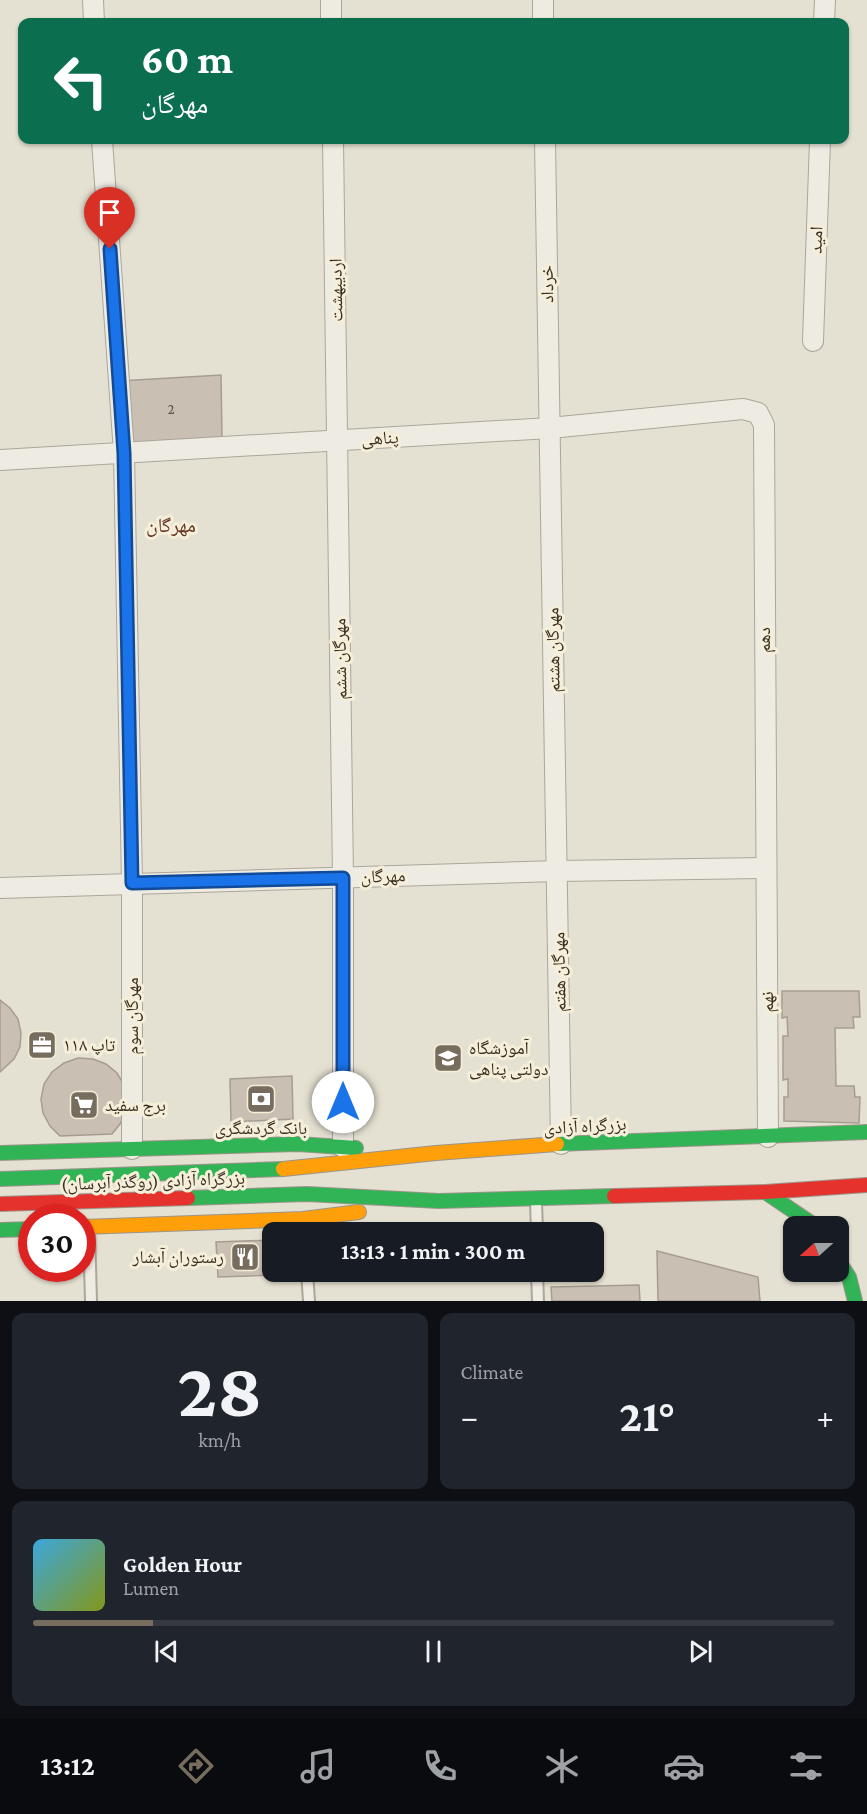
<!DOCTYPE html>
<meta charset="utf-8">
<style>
body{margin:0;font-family:"Crimson Pro","Noto Naskh Arabic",serif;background:#20242c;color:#f1f3f6;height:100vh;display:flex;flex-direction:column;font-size:22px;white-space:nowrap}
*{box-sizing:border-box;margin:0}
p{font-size:20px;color:#9ea1a6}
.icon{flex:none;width:33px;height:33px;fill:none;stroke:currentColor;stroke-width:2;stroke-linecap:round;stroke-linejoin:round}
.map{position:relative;height:1301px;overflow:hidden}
.details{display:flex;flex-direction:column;gap:12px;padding:12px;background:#0d0f14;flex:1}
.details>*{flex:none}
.top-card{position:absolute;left:18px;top:18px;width:831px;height:126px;border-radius:12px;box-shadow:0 2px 4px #0004;background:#0b6e4f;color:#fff;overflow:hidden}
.needle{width:39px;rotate:249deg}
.buttons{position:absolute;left:783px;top:1216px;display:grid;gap:12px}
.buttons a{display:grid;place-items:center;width:66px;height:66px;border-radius:12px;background:#171b24;box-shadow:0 2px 4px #0004;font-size:30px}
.speed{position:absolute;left:18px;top:1204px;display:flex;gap:12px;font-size:30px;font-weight:700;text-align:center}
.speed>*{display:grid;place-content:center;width:78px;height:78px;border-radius:50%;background:#171b24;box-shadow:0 2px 4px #0004;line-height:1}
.speed .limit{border:9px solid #d22;background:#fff;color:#111}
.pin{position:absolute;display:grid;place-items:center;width:51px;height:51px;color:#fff;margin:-62px -26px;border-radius:50% 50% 50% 0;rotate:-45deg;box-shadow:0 0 6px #0007}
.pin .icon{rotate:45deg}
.me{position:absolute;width:66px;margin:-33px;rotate:0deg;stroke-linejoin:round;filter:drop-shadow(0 0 4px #0008)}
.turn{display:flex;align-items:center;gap:21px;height:126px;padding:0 24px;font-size:27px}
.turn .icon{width:78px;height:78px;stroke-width:2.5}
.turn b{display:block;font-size:42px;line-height:51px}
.big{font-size:45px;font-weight:700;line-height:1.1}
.details .tile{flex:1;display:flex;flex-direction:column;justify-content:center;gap:9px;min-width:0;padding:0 21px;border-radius:12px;background:#20242c}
.details .dial{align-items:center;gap:0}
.dial b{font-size:78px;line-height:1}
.song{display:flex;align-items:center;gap:18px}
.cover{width:72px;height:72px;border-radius:9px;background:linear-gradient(135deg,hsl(200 70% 55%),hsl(70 70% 35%))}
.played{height:6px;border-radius:3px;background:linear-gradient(90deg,#766d5f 15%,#363941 15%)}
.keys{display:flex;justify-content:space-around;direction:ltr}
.heat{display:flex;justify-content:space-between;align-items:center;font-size:33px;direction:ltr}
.details .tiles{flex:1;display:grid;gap:12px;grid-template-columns:1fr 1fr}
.tile:last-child{grid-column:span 2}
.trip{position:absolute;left:262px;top:1222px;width:342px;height:60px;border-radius:12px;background:#171b24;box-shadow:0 2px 4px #0004;font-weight:700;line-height:60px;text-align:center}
.tab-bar{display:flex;height:96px;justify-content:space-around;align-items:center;background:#090b0e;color:#9ea1a6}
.tab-bar .icon{width:42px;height:42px}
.tab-bar .selected{color:#766d5f}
.tab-bar b{font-size:27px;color:#f1f3f6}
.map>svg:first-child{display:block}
.building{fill:#c9c0b3;stroke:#a69d91;stroke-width:1.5}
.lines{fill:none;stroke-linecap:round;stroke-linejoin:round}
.lane-casing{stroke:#aba69a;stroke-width:14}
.street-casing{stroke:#aba69a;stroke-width:22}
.fast-casing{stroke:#9b958a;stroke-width:16}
.slow-casing{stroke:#9b958a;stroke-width:16}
.jam-casing{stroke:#9b958a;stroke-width:16}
.lane{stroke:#eeebe3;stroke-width:10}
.street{stroke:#eeebe3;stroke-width:20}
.fast{stroke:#30b455;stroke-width:14}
.slow{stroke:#ff9f0a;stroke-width:14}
.jam{stroke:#e5322d;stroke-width:14}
.route-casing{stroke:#114b97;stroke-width:15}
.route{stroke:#1a73e8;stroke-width:10}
.labels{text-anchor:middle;stroke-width:6;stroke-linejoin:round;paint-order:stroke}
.number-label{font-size:15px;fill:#5e5346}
.street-label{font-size:18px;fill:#3b2f21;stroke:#f5efd9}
.poi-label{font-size:18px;fill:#3b2f21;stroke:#f5efd9;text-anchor:start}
.neighbourhood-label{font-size:20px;fill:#663523;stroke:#f5efd9}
</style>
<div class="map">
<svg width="867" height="1301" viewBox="0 0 867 1301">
<rect width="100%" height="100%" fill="#e5e1d2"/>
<g class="building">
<path d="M221 375 222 437 123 443 119 381Z"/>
<path d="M782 991H859L860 1017H853L854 1028H835L836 1086H854L855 1097H860L859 1123 784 1121V1097H788V1079L783 1080V1036H788L787 1017 782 1018Z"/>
<path d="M0 1000 10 1008 18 1019 21 1033 20 1047 14 1059 0 1072Z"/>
<path d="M78 1058 93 1059 106 1064 117 1073 124 1085 126 1111 120 1124 112 1134 60 1136 50 1126 43 1113 41 1099 44 1084 52 1072 64 1063Z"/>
<path d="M292 1076 293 1119 231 1122 230 1079Z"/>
<path d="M273 1240V1272H279V1275L218 1277 216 1242Z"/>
<path d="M657 1251 758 1277 760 1301H658Z"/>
<path d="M639 1285 640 1301H552L551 1287Z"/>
</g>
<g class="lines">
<g class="lane-casing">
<g id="lane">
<path d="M536 1201 537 1233"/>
<path d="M89 1230 91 1301"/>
<path d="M307 1272 309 1301"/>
<path d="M537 1272 538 1301"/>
</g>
</g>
<g class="street-casing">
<g id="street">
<path d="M93 0 94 22"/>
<path d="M331 0V22"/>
<path d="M543 0V22"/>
<path d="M824 22 825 0"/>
<path d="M102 140 124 453 132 883V1149"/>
<path d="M333 140 343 878V1147"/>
<path d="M545 140 561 1144"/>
<path d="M813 341 820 140"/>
<path d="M0 460 550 428 743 409 758 413 764 425 768 1137"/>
<path d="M0 888 557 871 765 868"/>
</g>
</g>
<g class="fast-casing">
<g id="fast">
<path d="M557 1144 867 1132"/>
<path d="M0 1153 298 1144 356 1148"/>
<path d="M0 1179 283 1169"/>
<path d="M765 1192 817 1227"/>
<path d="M188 1198 307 1194 439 1201 614 1196"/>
<path d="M0 1230 32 1229"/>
<path d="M838 1260 849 1277 855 1301"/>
</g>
</g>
<g class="slow-casing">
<g id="slow">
<path d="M283 1169 436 1153 557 1144"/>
<path d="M82 1227 303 1219 359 1212"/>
</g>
</g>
<g class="jam-casing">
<g id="jam">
<path d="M614 1196 765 1192 867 1185"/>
<path d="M0 1204 188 1198"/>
</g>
</g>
<use href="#lane" class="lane"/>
<use href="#street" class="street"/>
<use href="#fast" class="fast"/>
<use href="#slow" class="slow"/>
<use href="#jam" class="jam"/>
</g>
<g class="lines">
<g class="route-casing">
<path id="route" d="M110 249 124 453 132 883 343 878V1102"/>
</g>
<use href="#route" class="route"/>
</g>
<defs>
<g id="office-square" transform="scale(1.5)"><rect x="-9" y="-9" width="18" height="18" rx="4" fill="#766d5f" stroke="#f5efd9"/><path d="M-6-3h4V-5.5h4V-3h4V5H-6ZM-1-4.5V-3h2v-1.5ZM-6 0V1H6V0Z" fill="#fff"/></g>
<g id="school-square" transform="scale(1.5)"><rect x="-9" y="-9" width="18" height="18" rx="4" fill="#766d5f" stroke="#f5efd9"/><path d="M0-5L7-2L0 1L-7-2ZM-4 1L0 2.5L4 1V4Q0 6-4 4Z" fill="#fff"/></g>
<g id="bank-square" transform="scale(1.5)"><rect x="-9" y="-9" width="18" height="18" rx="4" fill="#766d5f" stroke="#f5efd9"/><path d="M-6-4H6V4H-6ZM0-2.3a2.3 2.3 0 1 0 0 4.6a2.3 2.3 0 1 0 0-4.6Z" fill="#fff"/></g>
<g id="supermarket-square" transform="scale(1.5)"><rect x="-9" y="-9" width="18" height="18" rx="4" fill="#766d5f" stroke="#f5efd9"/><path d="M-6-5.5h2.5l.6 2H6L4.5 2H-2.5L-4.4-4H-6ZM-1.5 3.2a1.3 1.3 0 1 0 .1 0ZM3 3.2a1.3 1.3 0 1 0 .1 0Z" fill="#fff"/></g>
<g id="restaurant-square" transform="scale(1.5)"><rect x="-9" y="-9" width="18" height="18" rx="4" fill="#766d5f" stroke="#f5efd9"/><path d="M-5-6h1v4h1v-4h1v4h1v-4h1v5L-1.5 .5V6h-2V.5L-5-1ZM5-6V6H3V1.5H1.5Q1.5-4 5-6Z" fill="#fff"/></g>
</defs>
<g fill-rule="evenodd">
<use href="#office-square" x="42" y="1045"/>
<use href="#school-square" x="448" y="1058"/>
<use href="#bank-square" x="261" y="1099"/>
<use href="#supermarket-square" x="84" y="1105"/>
<use href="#restaurant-square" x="245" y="1257"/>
</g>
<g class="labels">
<g class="number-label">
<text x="171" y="414">2</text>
</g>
<g class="street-label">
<text transform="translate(816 240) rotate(-88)" y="6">امید</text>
<text transform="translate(547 284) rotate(-91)" y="6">خرداد</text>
<text transform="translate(336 290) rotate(-91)" y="6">اردیبهشت</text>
<text transform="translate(380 438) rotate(-3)" y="6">پناهی</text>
<text transform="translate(764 640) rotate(-90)" y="6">دهم</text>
<text transform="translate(553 650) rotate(-91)" y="6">مهرگان هشتم</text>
<text transform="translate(340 659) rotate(-91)" y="6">مهرگان ششم</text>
<text transform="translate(383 876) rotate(-2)" y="6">مهرگان</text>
<text transform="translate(559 972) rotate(-91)" y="6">مهرگان هفتم</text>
<text transform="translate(767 1002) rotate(-91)" y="6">نهم</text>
<text transform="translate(132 1016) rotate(-90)" y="6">مهرگان سوم</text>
<text transform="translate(585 1126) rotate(-3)" y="6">بزرگراه آزادی</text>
<text transform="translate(153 1181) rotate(-2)" y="6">بزرگراه آزادی (روگذر آبرسان)</text>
</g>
<g class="poi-label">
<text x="63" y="1051">تاپ ۱۱۸</text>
<text x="469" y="1054">آموزشگاه<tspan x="469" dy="21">دولتی پناهی</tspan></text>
<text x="105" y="1111">برج سفید</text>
<text x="261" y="1134" text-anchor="middle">بانک گردشگری</text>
<text x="224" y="1263" text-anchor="end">رستوران آبشار</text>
</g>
<g class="neighbourhood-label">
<text x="171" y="532">مهرگان</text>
</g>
</g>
</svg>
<div class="buttons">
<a><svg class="needle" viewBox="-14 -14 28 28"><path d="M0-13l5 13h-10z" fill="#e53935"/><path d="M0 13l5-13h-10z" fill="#9ea1a6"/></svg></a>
</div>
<div class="speed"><div class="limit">30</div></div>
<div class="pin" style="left:110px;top:249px;background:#d93025"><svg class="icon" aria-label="arrive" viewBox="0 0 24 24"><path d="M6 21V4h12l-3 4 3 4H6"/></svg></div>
<svg class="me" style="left:343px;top:1102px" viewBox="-20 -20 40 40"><circle r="19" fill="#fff"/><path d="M0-13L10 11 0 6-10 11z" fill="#1a73e8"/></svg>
<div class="trip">13:13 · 1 min · 300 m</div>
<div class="top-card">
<div class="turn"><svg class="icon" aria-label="left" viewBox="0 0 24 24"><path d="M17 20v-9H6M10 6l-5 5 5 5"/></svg><div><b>60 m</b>مهرگان</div></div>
</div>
</div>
<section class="details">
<div class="tiles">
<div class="tile dial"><b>28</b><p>km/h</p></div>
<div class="tile"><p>Climate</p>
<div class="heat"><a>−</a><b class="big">21°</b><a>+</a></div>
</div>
<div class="tile">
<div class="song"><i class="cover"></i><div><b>Golden Hour</b><p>Lumen</p></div></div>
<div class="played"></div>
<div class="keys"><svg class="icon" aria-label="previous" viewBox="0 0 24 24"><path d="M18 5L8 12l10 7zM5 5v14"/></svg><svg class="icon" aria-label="pause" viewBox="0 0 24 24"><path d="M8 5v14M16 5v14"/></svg><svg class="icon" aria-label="next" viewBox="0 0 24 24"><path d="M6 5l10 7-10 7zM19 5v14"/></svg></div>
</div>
</div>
</section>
<nav class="tab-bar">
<b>13:12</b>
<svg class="icon selected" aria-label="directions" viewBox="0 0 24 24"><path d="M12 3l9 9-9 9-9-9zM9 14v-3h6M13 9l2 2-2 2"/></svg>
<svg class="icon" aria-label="music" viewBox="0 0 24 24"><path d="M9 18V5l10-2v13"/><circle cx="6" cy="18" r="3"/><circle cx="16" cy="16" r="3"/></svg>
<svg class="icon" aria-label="phone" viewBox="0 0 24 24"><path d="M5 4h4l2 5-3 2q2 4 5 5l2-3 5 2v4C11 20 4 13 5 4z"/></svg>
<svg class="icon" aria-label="climate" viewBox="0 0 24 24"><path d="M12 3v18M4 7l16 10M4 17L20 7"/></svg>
<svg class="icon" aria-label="car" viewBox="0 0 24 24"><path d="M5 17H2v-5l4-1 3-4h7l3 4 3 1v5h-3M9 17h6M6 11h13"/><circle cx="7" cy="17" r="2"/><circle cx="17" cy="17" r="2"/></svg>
<svg class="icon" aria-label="filters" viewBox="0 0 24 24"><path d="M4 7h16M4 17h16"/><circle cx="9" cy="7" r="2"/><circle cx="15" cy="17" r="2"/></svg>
</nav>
